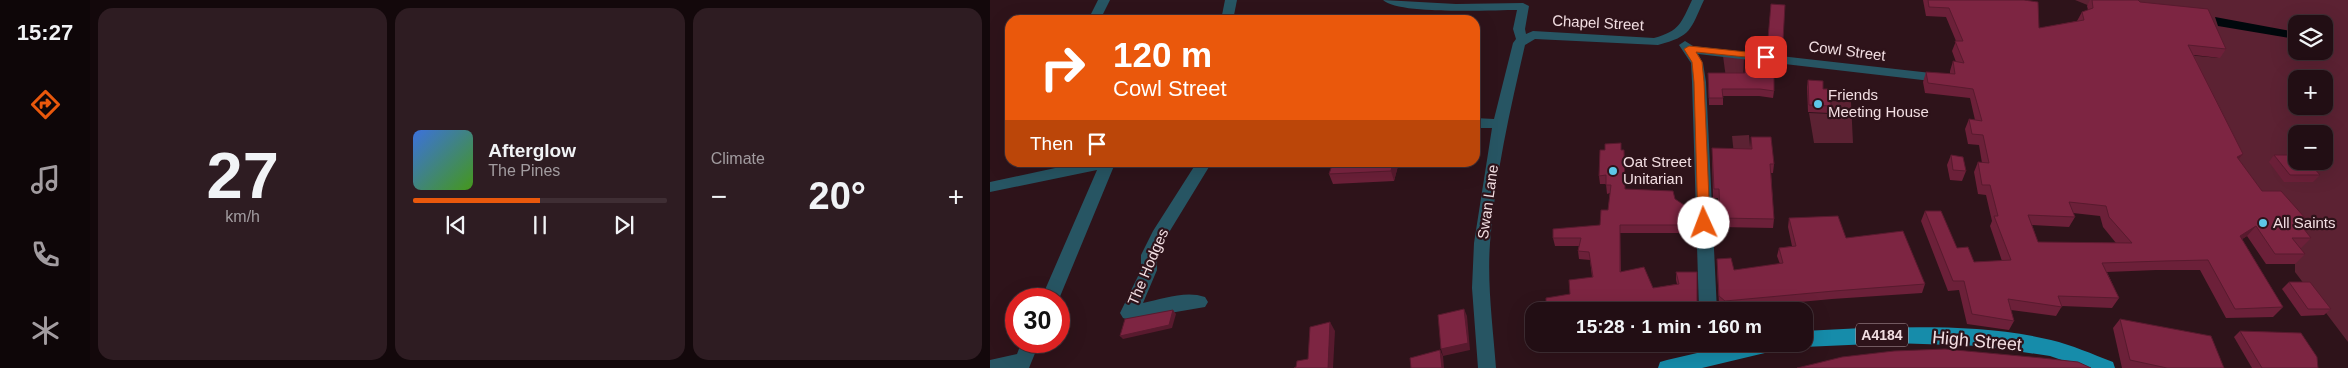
<!DOCTYPE html>
<meta charset="utf-8">
<style>
body{margin:0;font-family:Helvetica,sans-serif;background:#2e1c22;color:#f1f3f6;height:100vh;display:flex;flex-direction:column;font-size:19px;white-space:nowrap}
*{box-sizing:border-box;margin:0}
p{font-size:16px;color:#a29ca0}
.icon{flex:none;width:28px;height:28px;fill:none;stroke:currentColor;stroke-width:2;stroke-linecap:round;stroke-linejoin:round}
.map{position:relative;flex:1;overflow:hidden}
.panel{display:flex;flex-direction:column;gap:8px;padding:8px;background:#13080b;width:900px}
.panel>*{flex:none}
.guide{position:absolute;left:15px;top:15px;width:475px;height:152px;border-radius:15px;box-shadow:0 5px 20px #0002,0 0 0 1px #3f2e34;background:#ea580c;color:#fff;overflow:hidden}
.tools{position:absolute;left:1298px;top:15px;display:grid;gap:10px}
.tools a{display:grid;place-items:center;width:45px;height:45px;border-radius:10px;background:#220e14;box-shadow:0 5px 20px #0002,0 0 0 1px #3f2e34;font-size:25px}
.speed{position:absolute;left:15px;top:288px;display:flex;gap:10px;font-size:25px;font-weight:700;text-align:center}
.speed>*{display:grid;place-content:center;width:65px;height:65px;border-radius:50%;background:#220e14;box-shadow:0 5px 20px #0002,0 0 0 1px #3f2e34;line-height:1}
.speed .limit{border:8px solid #d22;background:#fff;color:#111}
.pin{position:absolute;display:grid;place-items:center;width:42px;height:42px;color:#fff;margin:-21px;border-radius:10px;box-shadow:0 2px 8px #0006}
.me{position:absolute;width:55px;margin:-28px;rotate:358deg;stroke-linejoin:round;filter:drop-shadow(0 0 4px #0008)}
.turn{display:flex;align-items:center;gap:18px;height:105px;padding:0 25px;font-size:22px}
.turn .icon{width:65px;height:65px;stroke-width:2.5}
.turn b{display:block;font-size:35px;line-height:42px}
.then{display:flex;align-items:center;height:48px;padding:0 25px;background:#0003;gap:10px;font-size:19px}
.big{font-size:38px;font-weight:700;line-height:1.1}
.panel .widget{flex:1;display:flex;flex-direction:column;justify-content:center;gap:8px;min-width:0;padding:0 18px;border-radius:15px;background:#2e1c22}
.panel .dial{align-items:center;gap:0}
.dial b{font-size:65px;line-height:1}
.song{display:flex;align-items:center;gap:15px}
.cover{width:60px;height:60px;border-radius:8px;background:linear-gradient(135deg,hsl(220 70% 55%),hsl(100 70% 35%))}
.played{height:5px;border-radius:2px;background:linear-gradient(90deg,#ea580c 50%,#3f2e34 50%)}
.keys{display:flex;justify-content:space-around;direction:ltr}
.heat{display:flex;justify-content:space-between;align-items:center;font-size:28px;direction:ltr}
.panel .tiles{flex:1;display:grid;gap:8px;grid-template-columns:repeat(3,1fr)}
.trip{position:absolute;left:535px;top:302px;width:288px;height:50px;border-radius:15px;background:#220e14;box-shadow:0 5px 20px #0002,0 0 0 1px #3f2e34;font-weight:700;line-height:50px;text-align:center}
main{display:flex;flex:1;min-height:0}
.tab-bar{display:flex;flex-direction:column;width:90px;justify-content:space-around;align-items:center;background:#0e0608;color:#a29ca0}
.tab-bar .icon{width:35px;height:35px}
.tab-bar .active{color:#ea580c}
.tab-bar b{font-size:22px;color:#f1f3f6}
.map>svg:first-child{display:block}
.green{fill:#5c2233;fill-rule:evenodd}
.water{fill:#00080c}
.lines{fill:none;stroke-linecap:round;stroke-linejoin:round}
.minor{fill:#275563;fill-rule:evenodd}
.primary{fill:#168caa;fill-rule:evenodd}
.wall{fill:#6c2039;fill-rule:evenodd}
.shaded-wall{fill:#581a2e}
.building{fill:#7d2542;stroke:#581a2e;fill-rule:evenodd}
.route{fill:#ea580c;stroke:#983908}
.poi-dot{fill:#5dc7e8;stroke:#2e131a;stroke-width:2}
.labels{text-anchor:middle;stroke-width:4.5;stroke-linejoin:round;paint-order:stroke}
.shield{fill:#2e131a;stroke:#b7a1a6;stroke-width:1}
.shield-label{font-size:14px;font-weight:bold;fill:#f2dee2}
.street-label{font-size:15px;fill:#f2dee2;stroke:#2e131a}
.poi-label{font-size:15px;fill:#f2dee2;stroke:#2e131a;text-anchor:start}
.near-street-label{font-size:18px;fill:#f2dee2;stroke:#2e131a}
</style>
<main>
<nav class="tab-bar">
<b>15:27</b>
<svg class="icon active" aria-label="directions" viewBox="0 0 24 24"><path d="M12 3l9 9-9 9-9-9zM9 14v-3h6M13 9l2 2-2 2"/></svg>
<svg class="icon" aria-label="music" viewBox="0 0 24 24"><path d="M9 18V5l10-2v13"/><circle cx="6" cy="18" r="3"/><circle cx="16" cy="16" r="3"/></svg>
<svg class="icon" aria-label="phone" viewBox="0 0 24 24"><path d="M5 4h4l2 5-3 2q2 4 5 5l2-3 5 2v4C11 20 4 13 5 4z"/></svg>
<svg class="icon" aria-label="climate" viewBox="0 0 24 24"><path d="M12 3v18M4 7l16 10M4 17L20 7"/></svg>
</nav>
<section class="panel">
<div class="tiles">
<div class="widget dial"><b>27</b><p>km/h</p></div>
<div class="widget">
<div class="song"><i class="cover"></i><div><b>Afterglow</b><p>The Pines</p></div></div>
<div class="played"></div>
<div class="keys"><svg class="icon" aria-label="previous" viewBox="0 0 24 24"><path d="M18 5L8 12l10 7zM5 5v14"/></svg><svg class="icon" aria-label="pause" viewBox="0 0 24 24"><path d="M8 5v14M16 5v14"/></svg><svg class="icon" aria-label="next" viewBox="0 0 24 24"><path d="M6 5l10 7-10 7zM19 5v14"/></svg></div>
</div>
<div class="widget"><p>Climate</p>
<div class="heat"><a>−</a><b class="big">20°</b><a>+</a></div>
</div>
</div>
</section>
<div class="map">
<svg width="1358" height="368" viewBox="0 0 1358 368">
<rect width="100%" height="100%" fill="#2e131a"/>
<g class="green">
<path d="M1085 0H1358V342L1305 272V264L1293 248 1311 247 1264 201 1197 55 1229 58ZM1306 24H1334V51H1306ZM1306 79H1334V106H1306ZM1306 134H1334V161H1306Z"/>
<path d="M733 56 754 58 753 79 736 78Z"/>
<path d="M841 101 861 102 863 143H824L819 113 842 114Z"/>
<path d="M759 135 761 158 744 155 742 136Z"/>
</g>
<path class="water" d="M1225 17 1306 32V39L1228 26Z"/>
<g class="lines">
<g class="minor">
<path d="M108 0H120L110 20H98Z"/>
<path d="M235 0H247L243 20H231Z"/>
<path d="M393 0 466 4 533 3 539 6 535 29 536 34 543 31 664 38C690 31 691 23 702 0H714C700 30 702 36 668 45L545 39 535 45C520 110 505 176 500 243 497 285 503 327 506 368H488L482 288 484 243 502 128H485V118L504 119 523 43 526 39 523 29 527 10C503 10 408 15 393 0Z"/>
<path d="M695 41 703 46 941 73 947 77 941 81 708 54 713 63 716 82 727 311H709L702 82 701 63 689 45Z"/>
<path d="M93 162H127L124 166 69 299H51L107 170 0 192V182Z"/>
<path d="M207 162H222L178 234 167 255V270L153 303C172 299 196 290 215 297L218 302 215 307 139 320 133 318 130 313 151 270V255L163 231Z"/>
<path d="M32 341H50L39 368H0V360L27 354Z"/>
<path d="M713 344H731L733 355 730 361 724 363 718 361Z"/>
</g>
<g class="primary">
<path d="M873 328C935 327 1000 325 1061 340 1082 345 1102 354 1123 362L1125 368H1095L1060 356 992 346 903 343 814 347 807 344H814V331Z"/>
<path d="M746 344H788L785 350 779 352 712 368H668L670 362 677 360Z"/>
</g>
</g>
<g class="wall">
<path d="M933 0H1034L1049 28 1087 21 1092 12 1098 10 1097 6 1100 0H1148L1150 2 1236 49 1230 58 1204 55 1253 154 1249 160 1272 191 1316 219 1311 225 1321 238 1311 248H1310L1315 254 1305 264H1276L1257 236 1252 239 1293 307 1283 317 1236 318 1210 270H1166L1117 272 1129 298 1122 308 1072 306 1066 316 1021 310 1024 321 1019 330 977 324 969 290 958 291 931 221 935 211 967 248 984 262 1012 261 1000 226 1002 221 996 195 988 194 984 172 988 162 992 163 989 145 978 144 975 129 979 119 985 120 980 98 935 93 933 82 936 72 960 74V71L963 61 966 62 962 51 966 41 956 17 936 16ZM1083 213 1110 216 1113 227 1126 243 1048 242 1042 225 1079 227 1085 217Z"/>
<path d="M781 4 793 40 791 53 777 51Z"/>
<path d="M772 69 784 91 783 98 769 96H733V105H719L718 73H755Z"/>
<path d="M818 80 833 89 841 106 839 113 818 112 817 87Z"/>
<path d="M761 137 784 164 783 173H781L784 219 783 228 729 227 728 198H723L722 157V148L760 149Z"/>
<path d="M631 143V150L635 158V189L685 199 701 225 700 233H630L631 272 663 288 687 284 686 280V272L707 310 580 294 602 277 600 260 589 259 588 251 589 246H565L563 238 610 225 618 210 620 193 617 194 616 184H610L609 176 615 150Z"/>
<path d="M961 155 976 171 972 181 960 180 957 165Z"/>
<path d="M1284 155 1330 175 1323 182H1294L1279 162Z"/>
<path d="M409 162 404 181 343 184 339 174Z"/>
<path d="M799 218 856 238 935 284 932 293 842 299 734 309 729 304 727 267V259L744 270 790 264 787 256 789 248 802 246 798 227Z"/>
<path d="M1299 282 1341 309 1334 315 1311 316 1292 289Z"/>
<path d="M1130 319 1234 368H1132L1123 328Z"/>
<path d="M1250 331 1328 368H1262L1244 337Z"/>
</g>
<g class="shaded-wall">
<path d="M1253 154 1246 163 1247 157Z"/>
<path d="M403 162H409L404 181 401 171Z"/>
<path d="M1266 226 1257 236 1242 246 1250 236Z"/>
<path d="M707 302V310L702 311H668Z"/>
<path d="M474 309 477 316 480 350 453 356 451 349Z"/>
<path d="M183 310 186 314 182 328 133 339 130 336Z"/>
<path d="M340 322 345 331 343 368H338Z"/>
<path d="M559 344H569L560 346Z"/>
<path d="M450 350 453 356 454 368H452Z"/>
</g>
<g class="building">
<path d="M938 0H1034L1048 2 1049 28 1094 20 1092 12 1103 8 1102 0H1148L1150 2 1218 9 1236 49 1198 45 1253 154 1247 157 1272 191H1291L1316 219H1306L1321 238H1302L1315 254H1285L1266 226 1250 236 1293 307 1245 309 1218 260 1174 261 1112 263 1129 298 1068 296 1072 307 1018 299 1024 321 982 314 974 281H963L935 211H951L967 248 978 247 984 262 1021 260 1004 216H1008L1000 185H992L988 162 999 163 993 135 982 134 979 119 992 121 983 89 938 83 936 72 965 74 963 61 974 63 965 41H973L959 8 939 7ZM1079 202 1116 206 1119 217 1142 243 1048 242 1038 215 1085 217Z"/>
<path d="M781 4 795 5 793 40 778 39Z"/>
<path d="M756 54 773 56 772 69 784 70V91L770 89H732L733 98H719L718 73H755Z"/>
<path d="M818 80 833 81V89H840L841 106 819 105Z"/>
<path d="M761 137H781L784 164H780L784 219 730 218 729 189H724L722 148 762 149Z"/>
<path d="M631 143V150H634L635 189 683 191 685 199 700 209 701 225H630V272L654 267 663 288 689 284 686 272H707V302L668 311H556V298L580 294 579 280 603 277 599 252 588 251 591 238H563V229L610 225 611 210H618L621 185H616V175L609 176 610 150H615V144Z"/>
<path d="M961 155 973 157 976 171 963 170Z"/>
<path d="M1284 155H1306V161H1318L1330 175H1300Z"/>
<path d="M343 162H403L401 171 339 174Z"/>
<path d="M848 216 856 238 913 231 935 284 844 291 735 301 729 296 727 259 741 258 744 270 793 263 789 248 806 246 799 218Z"/>
<path d="M1299 282H1320L1341 309H1318Z"/>
<path d="M474 309 478 343 451 349 448 315Z"/>
<path d="M183 310 179 325 130 336 135 319Z"/>
<path d="M1130 319 1221 336 1234 368H1177L1140 360Z"/>
<path d="M340 322 338 368H304L306 367 307 361 318 359 320 327Z"/>
<path d="M1250 331 1311 333 1327 357 1328 368H1272Z"/>
<path d="M955 349 1052 358 1088 362 1101 368H807L852 357 904 351Z"/>
<path d="M450 350 452 368H421L420 358Z"/>
</g>
<path class="route" d="M699 46 776 54 781 57 776 59 706 52 712 62 714 82 720 223 714 228 708 223 704 82 702 62 694 49Z"/>
<g class="poi-dot">
<circle cx="828" cy="104" r="5"/>
<circle cx="623" cy="171" r="5"/>
<circle cx="1273" cy="223" r="5"/>
</g>
<g class="labels">
<rect class="shield" x="866" y="323.5" width="52" height="23" rx="4"/>
<g class="shield-label">
<text x="892" y="340">A4184</text>
</g>
<g class="street-label">
<text transform="translate(608 23) rotate(3)" y="5">Chapel Street</text>
<text transform="translate(857 51) rotate(7)" y="5">Cowl Street</text>
<text transform="translate(498 202) rotate(-82)" y="5">Swan Lane</text>
<text transform="translate(158 267) rotate(-67)" y="5">The Hodges</text>
</g>
<g class="poi-label">
<text x="838" y="100">Friends<tspan x="838" dy="17">Meeting House</tspan></text>
<text x="633" y="167">Oat Street<tspan x="633" dy="17">Unitarian</tspan></text>
<text x="1283" y="228">All Saints</text>
</g>
<g class="near-street-label">
<text transform="translate(987 341) rotate(5)" y="6">High Street</text>
</g>
</g>
</svg>
<div class="tools">
<a><svg class="icon" aria-label="layers" viewBox="0 0 24 24"><path d="M12 4l9 5-9 5-9-5zM3 14l9 5 9-5"/></svg></a>
<a>+</a>
<a>−</a>
</div>
<div class="speed"><div class="limit">30</div></div>
<div class="pin" style="left:776px;top:57px;background:#d93025"><svg class="icon" aria-label="arrive" viewBox="0 0 24 24"><path d="M6 21V4h12l-3 4 3 4H6"/></svg></div>
<svg class="me" style="left:714px;top:223px" viewBox="-20 -20 40 40"><circle r="19" fill="#fff"/><path d="M0-13L10 11 0 6-10 11z" fill="#ea580c"/></svg>
<div class="trip">15:28 · 1 min · 160 m</div>
<div class="guide">
<div class="turn"><svg class="icon" aria-label="right" viewBox="0 0 24 24"><path d="M7 20v-9h11M14 6l5 5-5 5"/></svg><div><b>120 m</b>Cowl Street</div></div>
<div class="then">Then<svg class="icon" aria-label="arrive" viewBox="0 0 24 24"><path d="M6 21V4h12l-3 4 3 4H6"/></svg></div>
</div>
</div>
</main>
